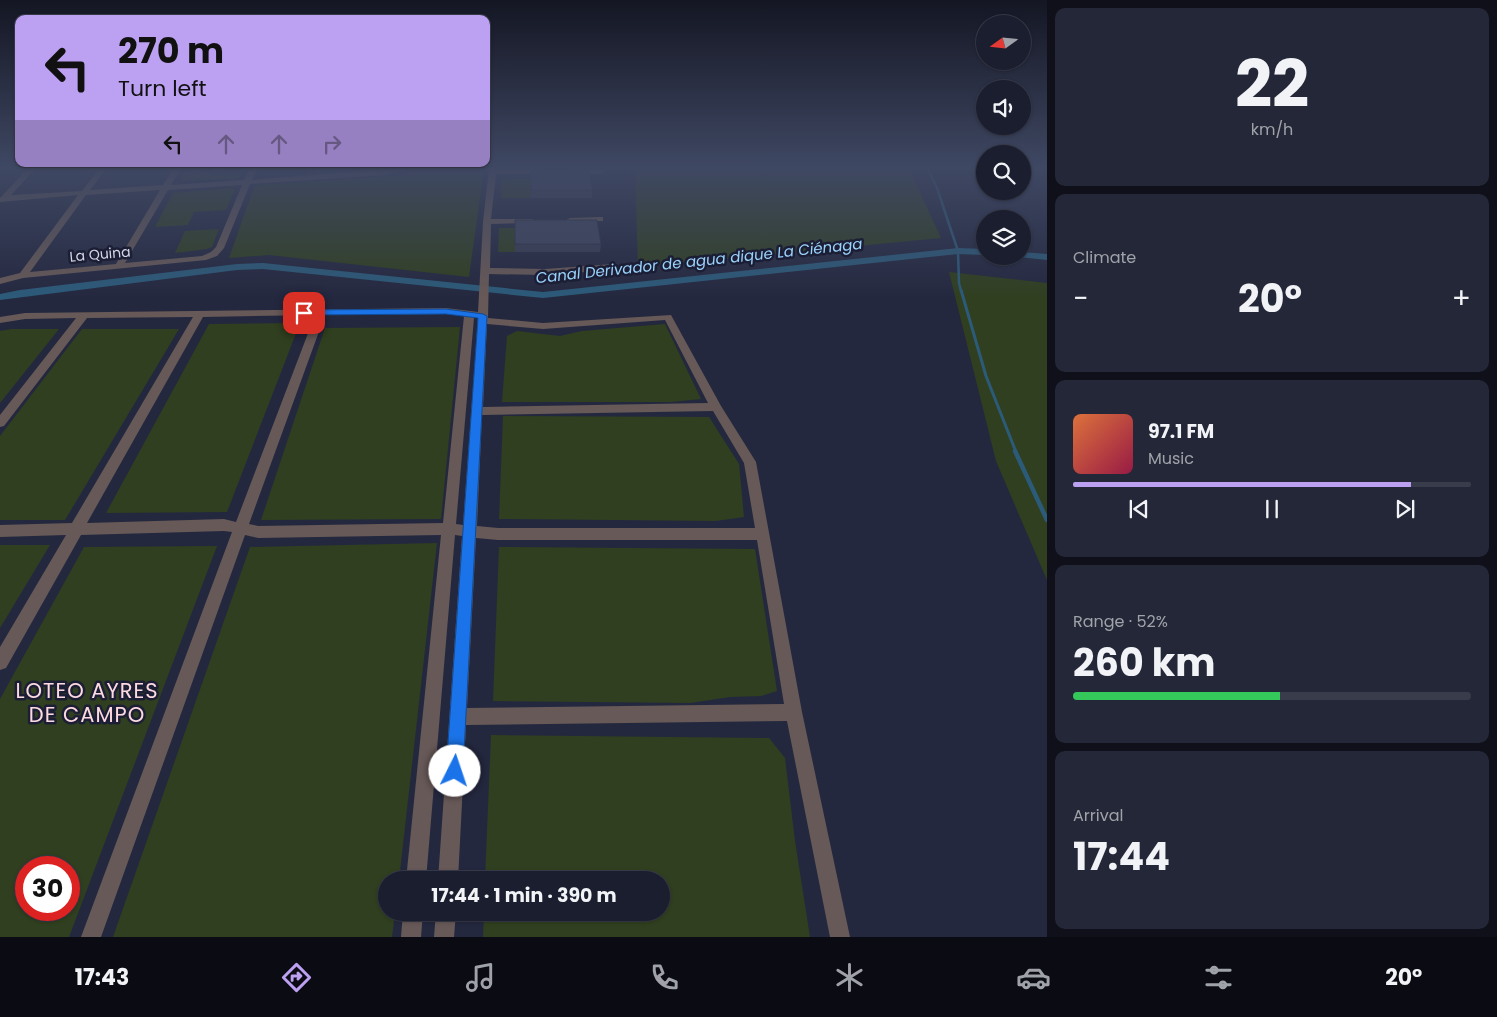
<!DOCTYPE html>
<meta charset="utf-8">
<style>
body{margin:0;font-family:Poppins,sans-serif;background:#242737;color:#f1f3f6;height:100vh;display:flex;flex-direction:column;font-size:19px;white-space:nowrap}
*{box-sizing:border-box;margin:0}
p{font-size:16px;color:#a0a2aa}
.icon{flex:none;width:28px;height:28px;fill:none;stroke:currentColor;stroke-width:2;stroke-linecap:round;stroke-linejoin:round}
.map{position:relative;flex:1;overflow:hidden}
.details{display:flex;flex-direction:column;gap:8px;padding:8px;background:#0f101a;width:450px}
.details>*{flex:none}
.hud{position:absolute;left:15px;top:15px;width:475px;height:152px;border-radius:10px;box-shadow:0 1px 4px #0004,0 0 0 1px #393c4b;background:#bca0f2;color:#111;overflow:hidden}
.needle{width:32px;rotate:255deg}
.tools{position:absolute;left:976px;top:15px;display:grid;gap:10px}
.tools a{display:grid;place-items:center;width:55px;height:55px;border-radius:50%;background:#1b1e2f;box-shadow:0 1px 4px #0004,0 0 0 1px #393c4b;font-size:25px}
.speed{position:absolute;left:15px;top:856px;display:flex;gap:10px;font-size:25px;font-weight:700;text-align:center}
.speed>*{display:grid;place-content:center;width:65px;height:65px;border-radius:50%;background:#1b1e2f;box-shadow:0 1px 4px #0004,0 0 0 1px #393c4b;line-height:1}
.speed .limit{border:8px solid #d22;background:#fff;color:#111}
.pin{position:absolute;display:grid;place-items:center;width:42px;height:42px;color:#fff;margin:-21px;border-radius:10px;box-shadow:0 2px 8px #0006}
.me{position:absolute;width:55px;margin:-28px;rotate:4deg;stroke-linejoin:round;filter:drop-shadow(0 0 4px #0008)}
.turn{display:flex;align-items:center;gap:18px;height:105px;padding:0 20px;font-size:22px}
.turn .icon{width:65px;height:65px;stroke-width:2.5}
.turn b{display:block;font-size:35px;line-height:42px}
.lanes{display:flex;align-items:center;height:48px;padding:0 20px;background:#0003;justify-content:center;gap:25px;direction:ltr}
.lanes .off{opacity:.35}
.big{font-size:38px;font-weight:700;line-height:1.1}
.details .widget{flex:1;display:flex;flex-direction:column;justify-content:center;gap:8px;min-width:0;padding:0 18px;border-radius:10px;background:#242737}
.details .dial{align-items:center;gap:0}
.dial b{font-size:65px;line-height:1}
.song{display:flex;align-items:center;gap:15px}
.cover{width:60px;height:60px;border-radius:8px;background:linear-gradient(135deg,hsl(20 70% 55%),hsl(340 70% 35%))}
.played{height:5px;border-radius:2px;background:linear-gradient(90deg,#bca0f2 85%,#393c4b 85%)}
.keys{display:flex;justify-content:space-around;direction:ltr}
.heat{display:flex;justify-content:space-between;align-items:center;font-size:28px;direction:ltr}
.charge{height:8px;border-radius:4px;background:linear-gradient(90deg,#34c759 52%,#393c4b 0)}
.trip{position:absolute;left:378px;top:871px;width:292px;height:50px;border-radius:25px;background:#1b1e2f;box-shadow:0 1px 4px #0004,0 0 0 1px #393c4b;font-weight:700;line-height:50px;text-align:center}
.tab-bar{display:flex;height:80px;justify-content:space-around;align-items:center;background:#0b0c13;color:#a0a2aa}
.tab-bar .icon{width:35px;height:35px}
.tab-bar .on{color:#bca0f2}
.tab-bar b{font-size:22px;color:#f1f3f6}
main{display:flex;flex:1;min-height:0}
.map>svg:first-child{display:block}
.green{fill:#303f1f;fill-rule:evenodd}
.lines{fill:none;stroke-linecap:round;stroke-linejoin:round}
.stream-far2{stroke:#2c5a79;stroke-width:2.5}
.stream-far1{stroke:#2c5a79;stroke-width:3}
.stream{stroke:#2c5a79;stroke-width:4.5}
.canal{fill:#2c5a79;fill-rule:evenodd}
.minor{fill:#675957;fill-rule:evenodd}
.wall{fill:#373b51}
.building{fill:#40455e;stroke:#2d3042}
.route{fill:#1a73e8;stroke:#114b97}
.labels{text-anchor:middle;stroke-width:5;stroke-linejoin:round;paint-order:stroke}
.far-street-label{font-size:14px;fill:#d4d7e6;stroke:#1b1e35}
.far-water-label{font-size:15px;font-style:italic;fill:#9ad2fb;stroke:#1b1e35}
.near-neighbourhood-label{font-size:21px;letter-spacing:1px;fill:#fddae0;stroke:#1b1e35}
</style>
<main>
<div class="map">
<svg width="1047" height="937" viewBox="0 0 1047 937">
<rect width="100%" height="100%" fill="#24283f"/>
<g class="green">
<path d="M407 168H484L469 277 269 255 229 258 254 187 258 185 407 175Z"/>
<path d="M635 168H909L941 238 638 267Z"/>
<path d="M213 170 211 175 240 174 239 177 235 179 180 181 184 172Z"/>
<path d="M502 179H531V198H501Z"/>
<path d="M232 188 235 189 226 210 194 212 188 225 155 227 173 193Z"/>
<path d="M499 228H515V252H498Z"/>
<path d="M219 229 212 247 207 249 175 253 185 231Z"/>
<path d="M949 272 1047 283V580L996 461Z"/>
<path d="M300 323 227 512 106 513 209 324Z"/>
<path d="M665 324 701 399 671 402H502L507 336 517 331 560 336 582 331Z"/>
<path d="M460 327 441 519 261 520 325 328Z"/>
<path d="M11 329H59L0 403V331Z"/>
<path d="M82 329H179L65 520H0V436Z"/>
<path d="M503 416 709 417 739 464 744 517 716 521 499 519Z"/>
<path d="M437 543 399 880H386V912L395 913 392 937H113L250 547Z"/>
<path d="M0 545H50L0 628Z"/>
<path d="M217 546 69 937H0V699L84 547ZM26 868H69V910H26Z"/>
<path d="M499 547 755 549 777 691 761 696 730 697 690 703 493 701Z"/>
<path d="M491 735 769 738 785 758 795 841 810 937H483L484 913 661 912V880H485Z"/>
</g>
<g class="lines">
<path class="stream-far2" d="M927 168 937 188 958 251 959 283 961 291"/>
<path class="stream-far1" d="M961 290 986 376 1016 452"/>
<path class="stream" d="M1015 451 1047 520"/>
<g class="canal">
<path d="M958 248 985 249V255L958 254 543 298 263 269 237 270 0 300V294L20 290 237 264 263 263 543 292Z"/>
<path d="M1022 252 1047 254V260L1019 257 1022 256Z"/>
</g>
<g class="minor">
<path d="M28 168H36L11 195 82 191 100 168H107L90 190 163 185 174 168H181L171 185 244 180 250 168H257L252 180 405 168 387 175 250 184 224 248 217 256 206 260 23 278 0 284V278L20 273 78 195 0 202V198ZM242 185 216 247 211 252 202 256 125 263 168 190ZM160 190 116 264 30 272 86 195Z"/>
<path d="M489 168H496V170H547L551 172 547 174H496L491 219H532L536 221 532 223 491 224 490 268 545 269 613 264 617 267 613 270 545 275 489 274 488 318 543 323 671 315 721 406 756 462 802 712 850 937H830L787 721 466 725 458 880H438L462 536 455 535 426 880H406L441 535 258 538 245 535 101 937H81L232 532 224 531 81 535 6 668 0 670V647L66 535 0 537V525L72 523 193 317 87 318 4 426 0 427V415L76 318 25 319 0 323V317L25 313 446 308 478 312 483 222ZM446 314 464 316 443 523 258 526 249 524 325 315ZM315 315 236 522 224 519 87 523 203 317ZM474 318H478L463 525 456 524ZM665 320 708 403 483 407 487 324 543 329ZM713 411 744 463 755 528H498L477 526 482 415ZM476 538 498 540H757L784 704 467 708Z"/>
<path d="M569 170H601L605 172 601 174H572L568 172Z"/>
<path d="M600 217H603V221L570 222 566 220 570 218Z"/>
<path d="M403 912H423L421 937H401Z"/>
<path d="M436 912H456L454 937H434Z"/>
</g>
</g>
<g class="wall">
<path d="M504 168H546L547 171 592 190V198H531V168Z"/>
<path d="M515 220 601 244 600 252H515Z"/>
</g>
<g class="building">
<path d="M531 168H547V171H589L592 190H531Z"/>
<path d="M515 220H597L601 244H515Z"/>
</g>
<linearGradient id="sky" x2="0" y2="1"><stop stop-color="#141623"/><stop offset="0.56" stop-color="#3f4863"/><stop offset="1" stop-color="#3f4863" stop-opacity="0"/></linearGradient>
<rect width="1047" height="299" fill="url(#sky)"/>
<path class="route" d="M446 309 483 314 487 316 463 771 460 777 455 780 449 777 446 771 478 318 446 314 304 315 300 313 304 310Z"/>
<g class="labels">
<g class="far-street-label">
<text transform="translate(100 254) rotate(-5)" y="5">La Quina</text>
</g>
<g class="far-water-label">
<text transform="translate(699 261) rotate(-6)" y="5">Canal Derivador de agua dique La Ciénaga</text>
</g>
<g class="near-neighbourhood-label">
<text x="87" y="698">LOTEO AYRES<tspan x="87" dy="24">DE CAMPO</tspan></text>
</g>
</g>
</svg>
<div class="tools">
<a><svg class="needle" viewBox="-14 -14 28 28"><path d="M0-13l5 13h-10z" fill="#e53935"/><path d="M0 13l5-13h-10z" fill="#a0a2aa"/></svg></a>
<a><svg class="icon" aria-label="sound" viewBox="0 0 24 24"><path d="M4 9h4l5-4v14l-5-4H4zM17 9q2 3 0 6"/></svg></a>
<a><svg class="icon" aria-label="search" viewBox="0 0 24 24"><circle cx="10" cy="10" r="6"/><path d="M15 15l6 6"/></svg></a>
<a><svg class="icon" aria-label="layers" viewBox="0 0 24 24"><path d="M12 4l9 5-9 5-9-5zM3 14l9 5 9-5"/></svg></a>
</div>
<div class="speed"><div class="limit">30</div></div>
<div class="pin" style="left:304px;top:313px;background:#d93025"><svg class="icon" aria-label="arrive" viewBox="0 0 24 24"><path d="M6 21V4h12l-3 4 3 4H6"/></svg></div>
<svg class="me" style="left:455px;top:771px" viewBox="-20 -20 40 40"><circle r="19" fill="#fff"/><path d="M0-13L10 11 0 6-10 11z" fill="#1a73e8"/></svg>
<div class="trip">17:44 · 1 min · 390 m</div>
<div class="hud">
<div class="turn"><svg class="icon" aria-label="left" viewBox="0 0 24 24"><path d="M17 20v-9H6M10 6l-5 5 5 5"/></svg><div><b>270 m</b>Turn left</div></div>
<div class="lanes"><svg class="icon" aria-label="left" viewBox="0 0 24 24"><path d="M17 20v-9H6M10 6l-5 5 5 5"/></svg><svg class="icon off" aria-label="ahead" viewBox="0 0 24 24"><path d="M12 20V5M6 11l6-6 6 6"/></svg><svg class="icon off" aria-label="ahead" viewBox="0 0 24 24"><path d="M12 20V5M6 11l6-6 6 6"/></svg><svg class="icon off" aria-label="right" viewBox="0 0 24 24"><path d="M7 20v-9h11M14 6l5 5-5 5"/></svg></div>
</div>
</div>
<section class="details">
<div class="widget dial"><b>22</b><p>km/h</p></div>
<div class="widget"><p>Climate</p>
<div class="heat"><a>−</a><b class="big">20°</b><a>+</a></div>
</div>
<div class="widget">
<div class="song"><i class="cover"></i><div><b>97.1 FM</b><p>Music</p></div></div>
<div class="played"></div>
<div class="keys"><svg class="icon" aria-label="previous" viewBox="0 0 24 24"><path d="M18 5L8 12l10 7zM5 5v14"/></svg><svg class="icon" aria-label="pause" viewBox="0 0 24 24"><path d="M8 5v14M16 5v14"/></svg><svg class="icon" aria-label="next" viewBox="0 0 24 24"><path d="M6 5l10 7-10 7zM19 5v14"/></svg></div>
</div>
<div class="widget"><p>Range · 52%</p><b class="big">260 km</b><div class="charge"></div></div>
<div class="widget"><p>Arrival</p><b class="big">17:44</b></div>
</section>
</main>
<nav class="tab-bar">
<b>17:43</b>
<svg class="icon on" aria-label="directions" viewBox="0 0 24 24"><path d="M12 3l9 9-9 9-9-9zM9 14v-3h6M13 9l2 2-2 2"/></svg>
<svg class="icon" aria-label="music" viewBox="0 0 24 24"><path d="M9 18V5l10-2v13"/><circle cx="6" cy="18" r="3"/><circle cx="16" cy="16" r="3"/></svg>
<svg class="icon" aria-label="phone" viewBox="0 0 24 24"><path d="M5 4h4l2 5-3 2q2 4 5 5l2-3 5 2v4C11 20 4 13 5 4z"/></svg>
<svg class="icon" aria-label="climate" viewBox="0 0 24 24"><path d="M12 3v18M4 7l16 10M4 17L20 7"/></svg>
<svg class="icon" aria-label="car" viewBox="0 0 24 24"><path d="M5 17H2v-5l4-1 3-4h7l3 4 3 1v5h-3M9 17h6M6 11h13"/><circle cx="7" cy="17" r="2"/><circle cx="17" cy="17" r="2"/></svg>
<svg class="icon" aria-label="filters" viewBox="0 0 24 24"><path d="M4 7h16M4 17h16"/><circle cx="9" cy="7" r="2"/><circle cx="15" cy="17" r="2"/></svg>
<b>20°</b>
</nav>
